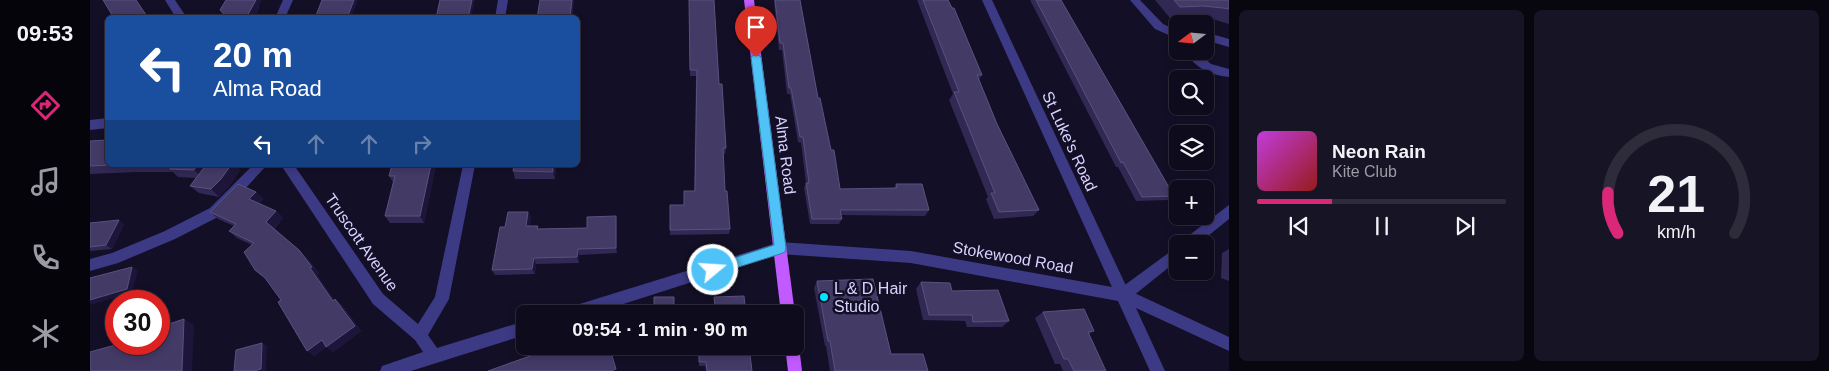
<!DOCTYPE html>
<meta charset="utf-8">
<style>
body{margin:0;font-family:Arial,sans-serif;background:#171425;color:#f1f3f6;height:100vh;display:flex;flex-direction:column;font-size:19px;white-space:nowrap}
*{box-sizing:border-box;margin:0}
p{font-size:16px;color:#9b9ba3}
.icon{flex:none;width:28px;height:28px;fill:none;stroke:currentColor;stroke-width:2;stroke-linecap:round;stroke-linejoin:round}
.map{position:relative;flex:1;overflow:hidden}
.drawer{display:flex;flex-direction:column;gap:10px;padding:10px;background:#08060f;width:600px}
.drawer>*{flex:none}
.hud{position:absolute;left:15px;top:15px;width:475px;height:152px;border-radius:8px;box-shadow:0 2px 8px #0003,0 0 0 1px #2e2b3b;background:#1a4fa0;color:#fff;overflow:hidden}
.needle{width:32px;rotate:254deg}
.controls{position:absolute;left:1079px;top:15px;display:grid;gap:10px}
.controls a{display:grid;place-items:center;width:45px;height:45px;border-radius:8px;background:#0e0b1c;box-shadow:0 2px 8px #0003,0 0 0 1px #2e2b3b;font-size:25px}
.speed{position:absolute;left:15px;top:290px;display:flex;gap:10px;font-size:25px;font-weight:700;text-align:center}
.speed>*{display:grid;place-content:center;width:65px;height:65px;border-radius:50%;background:#0e0b1c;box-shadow:0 2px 8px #0003,0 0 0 1px #2e2b3b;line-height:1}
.speed .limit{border:8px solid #d22;background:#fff;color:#111}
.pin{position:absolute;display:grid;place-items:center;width:42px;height:42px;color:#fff;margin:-51px -21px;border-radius:50% 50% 50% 0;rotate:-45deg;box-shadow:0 0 5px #0007}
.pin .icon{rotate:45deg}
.me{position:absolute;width:55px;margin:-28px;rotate:72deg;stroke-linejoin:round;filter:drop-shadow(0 0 4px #0008)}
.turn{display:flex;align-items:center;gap:18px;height:105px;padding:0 25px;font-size:22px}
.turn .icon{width:65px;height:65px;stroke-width:2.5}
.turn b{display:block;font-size:35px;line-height:42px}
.lanes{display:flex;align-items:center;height:48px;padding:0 25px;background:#0003;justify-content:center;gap:25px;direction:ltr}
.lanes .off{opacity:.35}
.drawer .widget{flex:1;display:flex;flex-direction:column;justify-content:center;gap:8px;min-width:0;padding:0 18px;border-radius:8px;background:#171425}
.drawer .dial{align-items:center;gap:0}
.dial svg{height:130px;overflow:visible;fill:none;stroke:#2e2b3b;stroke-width:7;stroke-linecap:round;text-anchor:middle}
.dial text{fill:#f1f3f6;stroke:none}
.song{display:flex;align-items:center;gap:15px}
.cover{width:60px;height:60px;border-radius:8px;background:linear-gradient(135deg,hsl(290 70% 55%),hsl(0 70% 35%))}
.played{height:5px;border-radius:2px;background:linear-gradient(90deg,#db2777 30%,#2e2b3b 30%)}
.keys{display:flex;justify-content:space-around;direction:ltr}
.drawer .tiles{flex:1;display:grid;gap:10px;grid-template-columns:repeat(2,1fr)}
.trip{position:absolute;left:426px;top:305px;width:288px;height:50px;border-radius:8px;background:#0e0b1c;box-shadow:0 2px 8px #0003,0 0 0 1px #2e2b3b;font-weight:800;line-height:50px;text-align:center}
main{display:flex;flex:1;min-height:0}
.menu{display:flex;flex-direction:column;width:90px;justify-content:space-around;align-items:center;background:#06040b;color:#9b9ba3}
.menu .icon{width:35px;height:35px}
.menu .on{color:#db2777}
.menu b{font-size:22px;color:#f1f3f6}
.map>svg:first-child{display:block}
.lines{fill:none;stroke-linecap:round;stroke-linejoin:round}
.service{fill:#3d3a85;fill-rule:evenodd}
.minor{fill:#3d3a85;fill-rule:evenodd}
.primary{fill:#c25bff;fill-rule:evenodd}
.wall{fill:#312854}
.shaded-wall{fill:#1d163a}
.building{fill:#433a66;stroke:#5a527e}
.route{fill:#4fc3f7;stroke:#337fa1}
.poi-dot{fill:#00e5ff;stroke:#130f26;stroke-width:2}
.labels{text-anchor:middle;stroke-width:5;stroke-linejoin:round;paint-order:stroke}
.street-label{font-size:16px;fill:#d9d4ff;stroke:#130f26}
.poi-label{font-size:16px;fill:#d9d4ff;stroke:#130f26;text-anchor:start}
</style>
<main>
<nav class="menu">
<b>09:53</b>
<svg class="icon on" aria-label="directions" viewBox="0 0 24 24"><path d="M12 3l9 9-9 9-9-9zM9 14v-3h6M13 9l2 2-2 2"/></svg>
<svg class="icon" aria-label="music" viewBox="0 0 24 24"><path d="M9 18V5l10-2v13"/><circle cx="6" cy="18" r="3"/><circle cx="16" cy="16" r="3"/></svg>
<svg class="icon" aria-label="phone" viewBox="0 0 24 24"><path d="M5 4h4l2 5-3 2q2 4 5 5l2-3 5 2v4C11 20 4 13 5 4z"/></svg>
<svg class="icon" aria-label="climate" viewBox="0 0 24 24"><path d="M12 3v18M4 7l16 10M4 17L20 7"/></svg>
</nav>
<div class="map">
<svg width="1139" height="371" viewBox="0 0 1139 371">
<rect width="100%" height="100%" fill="#130f26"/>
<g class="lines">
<g class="service">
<path d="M1040 0H1050L1073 24 1088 31V39L1065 29Z"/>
<path d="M1115 32 1139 39V47L1115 40Z"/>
<path d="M1095 51H1106L1121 64 1139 69V77C1120 75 1105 68 1095 51Z"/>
<path d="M163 165H177L130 216 85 239 28 263 0 271V259L22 253 75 231 120 208Z"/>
<path d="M1139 205V219L1108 244H1091L1093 240Z"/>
<path d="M1088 246V260L1038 300 1033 301 1028 300 1026 295 1028 290Z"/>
</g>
<g class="minor">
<path d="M75 0H85L97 18H86Z"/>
<path d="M193 0H203L195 18H185Z"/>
<path d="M408 0H418L415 18H405Z"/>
<path d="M892 0H902L1038 290 1139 337V351L1046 308 1075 371H1060L1028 301 821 263 690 254 502 314H473L475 309 480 307 690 242 821 251 1022 287Z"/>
<path d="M18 118V128L0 130V120Z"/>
<path d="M191 165H204L293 294 328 324 345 297 373 165H385L359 299 338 335 347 348 435 321V335L321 371H290L292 366 333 352 325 340 283 304Z"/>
</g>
<g class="primary">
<path d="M654 0H664L705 314H691Z"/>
<path d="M705 340 709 346 712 371H698L695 346H705Z"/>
</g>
</g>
<g class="wall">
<path d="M599 0H624L629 84 636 148 635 154H633L635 191 640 229 639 234 580 235V205H594V191H604L606 76H600Z"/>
<path d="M684 0H710L728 98 750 189 804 188 806 184 839 210 835 216 751 215 752 219 749 224H720L714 188 716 183 711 143 708 142 700 94H697L692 50H689Z"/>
<path d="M827 0H858L892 75 889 80 907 124 949 210 943 216 904 219 896 199 898 197 859 100 863 94Z"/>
<path d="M940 0H971L1084 196 1078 200 1046 201 1028 167H1026Z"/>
<path d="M1065 0H1139V24L1122 19 1102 17 1080 18Z"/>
<path d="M0 141 18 165H145L150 170 139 186 129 197 109 193 100 186 106 178 88 177 83 172H47L0 174Z"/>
<path d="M302 165H346L334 223H300L295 216 303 182 299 176Z"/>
<path d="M466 165 465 179H425L423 171Z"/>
<path d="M166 192 173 199 169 203 186 211 193 218 184 229 216 257 229 273 227 275 244 300 245 299 252 305 271 331 243 352 236 347 224 356 191 300 162 245 147 238 139 231 144 226 128 219 120 212Z"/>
<path d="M438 212 441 218 439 226H448V229L497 228 526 216 527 222V253L489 255V263L446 264 445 274 405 275 402 270 415 227Z"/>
<path d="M0 223 34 224 22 249 0 251Z"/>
<path d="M1139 249V281L1131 278 1132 253Z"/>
<path d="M727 281 801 354 838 371H740L736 346H735L724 288Z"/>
<path d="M831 282 862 291 919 321 912 327H877L875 321 833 320 826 289Z"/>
<path d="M953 312 1004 331 999 334 1016 371H973L970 364H965L945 318Z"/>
<path d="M608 346H659L662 371H616L615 366H609Z"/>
</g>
<g class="shaded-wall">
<path d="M46 0H47L59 18H58Z"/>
<path d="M163 0H172L169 5 170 7 165 18H156Z"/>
<path d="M264 0H268L261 18H257Z"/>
<path d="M382 0H385L381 18H378Z"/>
<path d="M482 0H484L483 18H480Z"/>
<path d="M107 165H119L112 178 104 170Z"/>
<path d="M141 165H145L150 170 139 186 129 197 121 189Z"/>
<path d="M341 165H346L334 223 330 216Z"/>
<path d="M463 165H466L465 179 463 172Z"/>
<path d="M166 192 173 199 166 206 159 199Z"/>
<path d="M186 211 193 218 183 229 176 222Z"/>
<path d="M438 212 441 218 439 232 436 226Z"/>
<path d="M526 216 527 222V253L526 248Z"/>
<path d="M29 220 34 224 22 249 16 245Z"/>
<path d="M488 249 489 255V263L487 257Z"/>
<path d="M209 250 216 257 229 273 227 275 249 307 243 301 220 268Z"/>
<path d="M444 258 446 264 445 274 442 269Z"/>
<path d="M42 267 48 270 42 293 0 305V300Z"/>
<path d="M245 299 252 305 271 331 243 352 236 347 224 356 217 351Z"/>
<path d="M94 319 104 325 102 371H92Z"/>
<path d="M172 343 177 346 176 371H164Z"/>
</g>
<g class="building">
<path d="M13 0H46L58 18H24Z"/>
<path d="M136 0H166L156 18H137L130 10Z"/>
<path d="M232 0H264L257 18H225Z"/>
<path d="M350 0H382L378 18H346Z"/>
<path d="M450 0H482L480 18H447Z"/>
<path d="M599 0H624L629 84H632L636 148H633L635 191H637L640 229 580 230V205H594V191H605L607 70H600Z"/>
<path d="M685 0H710L728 98H730L741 150H744L750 189 807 188 806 184H832L839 210H750L752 219H722L716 183H719L713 137H710L701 88H699L693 43H690Z"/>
<path d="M833 0H858L862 8H864L892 75H887L907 124 949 210 909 212 901 193H905L864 92H869Z"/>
<path d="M946 0H971L1084 196 1052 197 1033 162 1031 163Z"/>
<path d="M1084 0H1139V9L1133 8 1113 6 1090 7Z"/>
<path d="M18 140V165H21L0 166V141Z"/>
<path d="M82 165H107L104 170 80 169Z"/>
<path d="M116 165H141L131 179 121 189 100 186Z"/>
<path d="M302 165H341L330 216H295L305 176H299Z"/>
<path d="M424 165H463V172L423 171Z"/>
<path d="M148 184 166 192 159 199 186 211 176 222 209 250 222 267 220 268 243 301 245 299 265 326 236 347 232 340 217 351 188 302 191 300 175 278 165 270 154 252 164 243 139 231 146 224 120 212Z"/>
<path d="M418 212H438L436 226H448L447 229 497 228V217L526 216V248L488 249 487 257 444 258 442 269 402 270 410 227H415Z"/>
<path d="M29 220 16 245 0 247V223Z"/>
<path d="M42 267 37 289 0 300V278Z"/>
<path d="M783 279 801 354H833L838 371H745L740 341H738L727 281Z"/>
<path d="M831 282 860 283 862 291 908 290 919 321 883 322 882 315H839Z"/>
<path d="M654 296 656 314H531L532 309H564V297H584V307L625 306 624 297Z"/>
<path d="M994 309 1004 331 998 332 1016 371H984L978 359H974L953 312Z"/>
<path d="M94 319 92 371H0V352L29 344H69V332L73 331V326Z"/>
<path d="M172 343 171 369 164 371H144L146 350Z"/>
<path d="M468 346H519L526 369 521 371H398Z"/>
<path d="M609 346H659L662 371H617L616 362H609Z"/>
</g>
<path class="route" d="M666 54 671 57 696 248 695 252 690 254 623 275 619 274 617 270 619 266 684 245 661 57Z"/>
<circle class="poi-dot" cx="734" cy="297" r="5"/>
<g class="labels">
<g class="street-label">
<text transform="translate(980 141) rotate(65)" y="6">St Luke's Road</text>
<text transform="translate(696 155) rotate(83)" y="6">Alma Road</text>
<text transform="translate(272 242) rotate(55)" y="6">Truscott Avenue</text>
<text transform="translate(923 257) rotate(10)" y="6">Stokewood Road</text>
</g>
<g class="poi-label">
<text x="744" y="294">L &amp; D Hair<tspan x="744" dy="18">Studio</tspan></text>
</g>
</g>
</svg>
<div class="controls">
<a><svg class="needle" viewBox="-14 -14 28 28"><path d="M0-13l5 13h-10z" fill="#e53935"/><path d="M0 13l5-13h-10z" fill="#9b9ba3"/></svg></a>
<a><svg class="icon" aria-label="search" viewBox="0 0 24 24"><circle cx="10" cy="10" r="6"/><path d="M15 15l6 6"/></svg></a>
<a><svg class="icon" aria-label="layers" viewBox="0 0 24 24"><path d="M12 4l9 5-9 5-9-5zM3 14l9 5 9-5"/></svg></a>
<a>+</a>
<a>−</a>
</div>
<div class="speed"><div class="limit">30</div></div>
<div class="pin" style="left:666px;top:57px;background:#d93025"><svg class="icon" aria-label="arrive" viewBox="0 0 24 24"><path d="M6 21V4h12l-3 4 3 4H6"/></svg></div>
<svg class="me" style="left:623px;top:270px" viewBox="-20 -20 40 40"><circle r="17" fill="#4fc3f7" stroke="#fff" stroke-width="3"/><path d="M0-11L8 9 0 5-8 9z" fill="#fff"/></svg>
<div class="trip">09:54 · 1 min · 90 m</div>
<div class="hud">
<div class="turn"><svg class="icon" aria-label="left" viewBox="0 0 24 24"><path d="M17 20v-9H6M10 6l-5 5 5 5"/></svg><div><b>20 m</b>Alma Road</div></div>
<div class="lanes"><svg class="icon" aria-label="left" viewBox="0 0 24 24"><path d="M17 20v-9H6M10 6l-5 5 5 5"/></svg><svg class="icon off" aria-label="ahead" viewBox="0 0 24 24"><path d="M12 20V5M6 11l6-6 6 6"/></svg><svg class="icon off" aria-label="ahead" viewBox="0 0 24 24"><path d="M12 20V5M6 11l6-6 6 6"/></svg><svg class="icon off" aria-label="right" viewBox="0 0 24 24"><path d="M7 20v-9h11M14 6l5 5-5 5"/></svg></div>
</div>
</div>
<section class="drawer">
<div class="tiles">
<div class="widget">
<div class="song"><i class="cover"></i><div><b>Neon Rain</b><p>Kite Club</p></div></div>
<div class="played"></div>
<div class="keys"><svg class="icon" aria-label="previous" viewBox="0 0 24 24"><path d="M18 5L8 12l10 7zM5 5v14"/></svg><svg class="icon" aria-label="pause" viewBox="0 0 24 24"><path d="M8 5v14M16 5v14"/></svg><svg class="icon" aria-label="next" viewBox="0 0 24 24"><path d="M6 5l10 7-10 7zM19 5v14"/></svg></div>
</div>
<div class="widget dial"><svg viewBox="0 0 100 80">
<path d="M14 69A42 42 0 1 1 86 69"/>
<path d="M14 69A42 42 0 0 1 8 44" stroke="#db2777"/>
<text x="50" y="56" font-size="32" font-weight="700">21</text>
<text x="50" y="72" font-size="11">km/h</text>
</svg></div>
</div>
</section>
</main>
